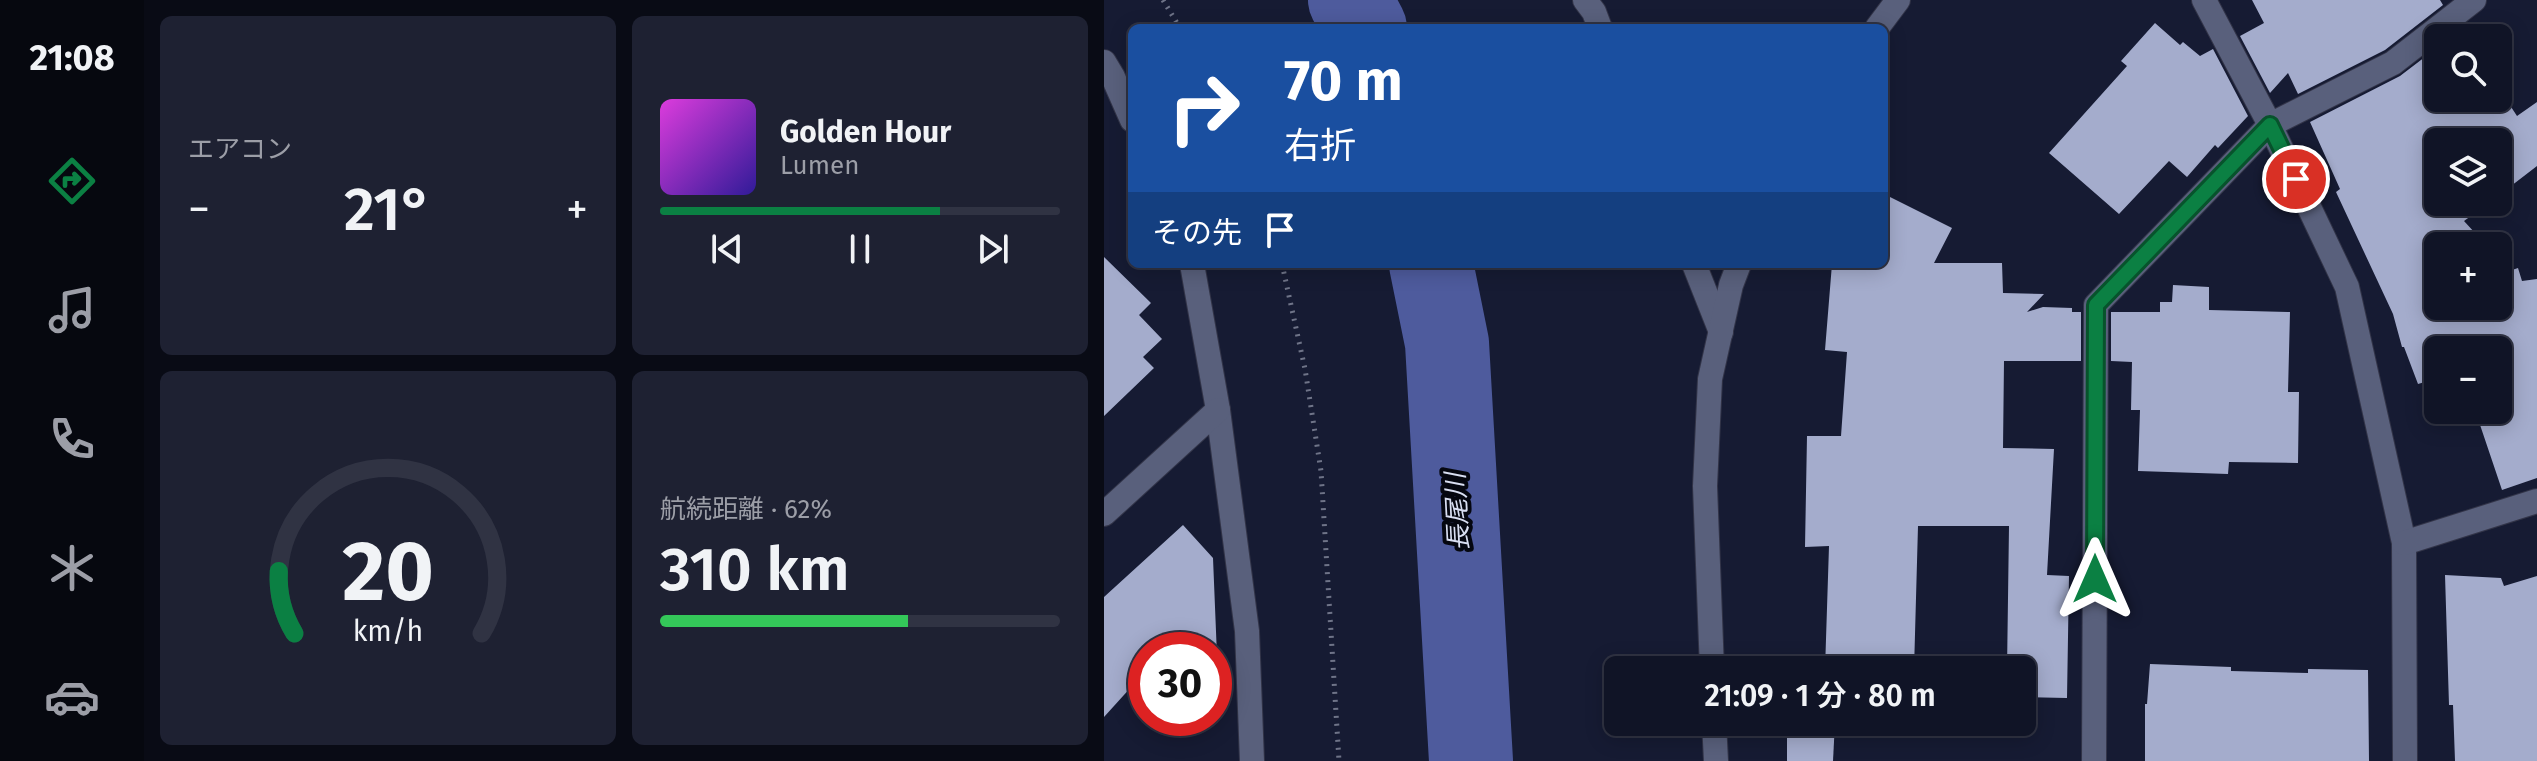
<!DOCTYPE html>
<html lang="ja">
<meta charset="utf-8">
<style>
body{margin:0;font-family:"Fira Sans","Noto Sans JP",sans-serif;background:#1e2132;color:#f1f3f6;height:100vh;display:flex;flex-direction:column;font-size:30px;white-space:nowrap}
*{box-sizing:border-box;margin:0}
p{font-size:26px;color:#9c9ea7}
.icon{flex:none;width:44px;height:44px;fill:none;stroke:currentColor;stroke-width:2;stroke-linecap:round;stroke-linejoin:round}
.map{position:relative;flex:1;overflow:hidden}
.drawer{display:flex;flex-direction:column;gap:16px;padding:16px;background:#090b15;width:960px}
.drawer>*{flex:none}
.guide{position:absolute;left:24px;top:24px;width:760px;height:244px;border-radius:12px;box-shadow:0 4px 20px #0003,0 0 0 2px #303343;background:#1a4fa0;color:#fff;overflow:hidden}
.buttons{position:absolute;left:1320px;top:24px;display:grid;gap:16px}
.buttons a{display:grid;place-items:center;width:88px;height:88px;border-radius:12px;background:#101426;box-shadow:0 4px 20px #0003,0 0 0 2px #303343;font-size:40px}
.speed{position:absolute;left:24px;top:632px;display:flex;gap:16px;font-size:40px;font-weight:700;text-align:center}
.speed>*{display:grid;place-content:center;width:104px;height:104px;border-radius:50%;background:#101426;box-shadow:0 4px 20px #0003,0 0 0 2px #303343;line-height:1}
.speed .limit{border:12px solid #d22;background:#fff;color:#111}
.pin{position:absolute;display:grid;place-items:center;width:68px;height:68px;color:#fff;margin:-34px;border:4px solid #fff;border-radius:50%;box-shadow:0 2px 8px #0007}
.me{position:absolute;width:88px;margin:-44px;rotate:0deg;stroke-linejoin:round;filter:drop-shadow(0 0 6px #0008)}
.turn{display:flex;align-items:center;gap:28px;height:168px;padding:0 24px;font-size:36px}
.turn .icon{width:104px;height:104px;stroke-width:2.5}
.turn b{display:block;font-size:56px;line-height:68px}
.then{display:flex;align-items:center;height:76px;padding:0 24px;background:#0003;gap:16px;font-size:30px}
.big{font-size:60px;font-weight:600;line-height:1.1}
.drawer .card{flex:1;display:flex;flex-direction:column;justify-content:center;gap:12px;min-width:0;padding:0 28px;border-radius:12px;background:#1e2132}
.drawer .dial{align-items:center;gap:0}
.dial svg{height:208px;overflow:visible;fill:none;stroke:#303343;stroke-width:7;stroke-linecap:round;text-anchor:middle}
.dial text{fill:#f1f3f6;stroke:none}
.song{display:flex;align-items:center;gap:24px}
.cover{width:96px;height:96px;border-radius:12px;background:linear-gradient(135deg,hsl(300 70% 55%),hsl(250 70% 35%))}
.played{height:8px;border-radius:4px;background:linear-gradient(90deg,#0b8043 70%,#303343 70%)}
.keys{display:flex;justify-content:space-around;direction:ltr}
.heat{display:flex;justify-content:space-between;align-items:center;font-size:44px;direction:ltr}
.charge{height:12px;border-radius:6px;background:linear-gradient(90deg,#34c759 62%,#303343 0)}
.drawer .tiles{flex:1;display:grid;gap:16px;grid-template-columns:repeat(2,1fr)}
.trip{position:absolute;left:500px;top:656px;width:432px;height:80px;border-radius:12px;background:#101426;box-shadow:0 4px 20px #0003,0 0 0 2px #303343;font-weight:600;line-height:80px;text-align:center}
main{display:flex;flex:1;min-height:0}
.tab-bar{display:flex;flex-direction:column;width:144px;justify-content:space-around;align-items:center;background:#06080f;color:#9c9ea7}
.tab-bar .icon{width:56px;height:56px}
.tab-bar .active{color:#0b8043}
.tab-bar b{font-size:36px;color:#f1f3f6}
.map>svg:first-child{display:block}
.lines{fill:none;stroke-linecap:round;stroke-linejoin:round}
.river{stroke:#4e5b9d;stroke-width:84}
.building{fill:#a4accc}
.minor-casing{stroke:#323448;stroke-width:26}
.tertiary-casing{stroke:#323448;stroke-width:26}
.path{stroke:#6f7488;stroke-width:5;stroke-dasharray:2 6;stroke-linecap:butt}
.minor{stroke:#59607c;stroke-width:24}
.tertiary{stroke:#59607c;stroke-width:24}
.route-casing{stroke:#07532c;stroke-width:20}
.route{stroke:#0b8043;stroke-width:14}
.labels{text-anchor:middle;stroke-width:8;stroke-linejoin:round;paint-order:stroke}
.water-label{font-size:26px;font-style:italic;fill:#d9dff2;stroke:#050710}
</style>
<main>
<nav class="tab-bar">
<b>21:08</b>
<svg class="icon active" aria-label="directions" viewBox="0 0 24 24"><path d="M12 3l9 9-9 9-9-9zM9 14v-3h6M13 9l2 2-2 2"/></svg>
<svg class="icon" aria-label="music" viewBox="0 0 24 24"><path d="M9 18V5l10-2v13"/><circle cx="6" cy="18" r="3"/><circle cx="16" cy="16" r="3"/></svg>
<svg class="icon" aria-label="phone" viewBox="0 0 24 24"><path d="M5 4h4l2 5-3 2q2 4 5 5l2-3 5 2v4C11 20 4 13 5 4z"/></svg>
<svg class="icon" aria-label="climate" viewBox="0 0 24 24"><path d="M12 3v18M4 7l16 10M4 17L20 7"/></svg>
<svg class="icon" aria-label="car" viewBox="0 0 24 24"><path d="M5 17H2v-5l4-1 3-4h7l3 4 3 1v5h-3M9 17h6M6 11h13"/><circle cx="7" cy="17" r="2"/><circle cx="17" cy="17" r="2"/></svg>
</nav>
<section class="drawer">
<div class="tiles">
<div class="card"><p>エアコン</p>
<div class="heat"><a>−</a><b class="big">21°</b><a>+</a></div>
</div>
<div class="card">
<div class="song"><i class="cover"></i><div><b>Golden Hour</b><p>Lumen</p></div></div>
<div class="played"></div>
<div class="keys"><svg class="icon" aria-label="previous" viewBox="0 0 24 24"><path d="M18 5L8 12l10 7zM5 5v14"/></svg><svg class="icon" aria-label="pause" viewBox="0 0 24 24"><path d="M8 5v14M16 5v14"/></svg><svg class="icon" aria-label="next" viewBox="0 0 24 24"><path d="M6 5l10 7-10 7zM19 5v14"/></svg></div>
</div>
<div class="card dial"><svg viewBox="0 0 100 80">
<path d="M14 69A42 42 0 1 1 86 69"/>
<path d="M14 69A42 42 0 0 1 8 45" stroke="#0b8043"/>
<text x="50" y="56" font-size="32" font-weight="700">20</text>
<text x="50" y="72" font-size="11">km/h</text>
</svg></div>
<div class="card"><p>航続距離 · 62%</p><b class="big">310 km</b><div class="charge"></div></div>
</div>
</section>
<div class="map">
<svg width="1433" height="761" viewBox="0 0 1433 761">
<rect width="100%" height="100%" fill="#161b33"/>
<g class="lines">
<g class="river">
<path d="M246 0 261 28"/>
<path d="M327 264 343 343 367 761"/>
</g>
</g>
<g class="building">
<path d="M1148 0H1336L1339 5 1281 50 1194 94 1184 73 1166 93 1136 36 1160 23Z"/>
<path d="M1051 23 1076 45 1079 42 1096 56 1109 49 1144 116 1114 148 1111 145 1083 177 1065 161 1015 214 945 153 1023 66 1017 61Z"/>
<path d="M1334 47V98H1394V87L1413 116 1433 102V166L1394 196V142H1334V202H1386L1360 221 1383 246H1334V306H1394V258L1405 271 1414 268 1418 281 1433 279V478L1398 490 1371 410H1394V350H1334V381L1331 379 1314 384 1300 347H1298L1289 314 1232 192 1236 189 1206 122 1296 76Z"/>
<path d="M780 194 848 228 830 263H898L899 293 940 294 923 312 939 307 968 308V312H977V361H900L899 448 950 449 943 575 965 576 963 698 918 697V670H903L905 526H814L810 670H721L725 546 701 547 703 436H737L743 352 721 350 728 264H780Z"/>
<path d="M0 257 47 303 35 315 58 339 39 357 50 368 0 416Z"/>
<path d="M1069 285 1105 287V310L1186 312 1184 392H1195L1194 463 1125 462 1124 474 1034 471 1036 410H1027L1028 362 1007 361V312H1056V302H1068Z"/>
<path d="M79 525 109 558 113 656H110V650H42V684L29 685 0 717V597Z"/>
<path d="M1341 575 1397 578 1400 586 1433 576V761H1351L1349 705H1345Z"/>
<path d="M1046 664 1127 667V671L1204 673V669L1264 670 1265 761H1041V704H1043Z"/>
<path d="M683 722H731L729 761H683Z"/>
</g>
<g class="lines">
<g class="minor-casing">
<g id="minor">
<path d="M481 0 490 12 496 28"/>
<path d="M1100 0 1166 125 1243 287 1300 543 1301 761"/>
<path d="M0 62 9 77 28 120"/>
<path d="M88 264 114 410 143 631 148 761"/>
<path d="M590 264 617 332"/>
<path d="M1300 543 1433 501"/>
<path d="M990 761 992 305 1166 125 1289 63 1370 0"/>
</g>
</g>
<g class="tertiary-casing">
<g id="tertiary">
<path d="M773 28 794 0"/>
<path d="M0 514 114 410"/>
<path d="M608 670 601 486 606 379 627 285 635 264"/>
<path d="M610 722 612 761"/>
</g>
</g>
<g class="path">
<path d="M59 0 76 28"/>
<path d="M178 264 201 369 217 471 235 761"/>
</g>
<use href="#minor" class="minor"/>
<use href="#tertiary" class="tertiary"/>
</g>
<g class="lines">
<g class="route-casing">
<path id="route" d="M991 579 992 305 1166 125 1192 179"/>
</g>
<use href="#route" class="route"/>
</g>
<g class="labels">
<g class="water-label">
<text transform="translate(353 512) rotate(-93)" y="9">長尾川</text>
</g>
</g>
</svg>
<div class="buttons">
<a><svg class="icon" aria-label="search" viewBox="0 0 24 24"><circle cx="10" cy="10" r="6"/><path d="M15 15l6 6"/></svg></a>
<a><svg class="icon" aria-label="layers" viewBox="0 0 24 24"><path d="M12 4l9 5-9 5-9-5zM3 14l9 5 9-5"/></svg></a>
<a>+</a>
<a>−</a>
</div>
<div class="speed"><div class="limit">30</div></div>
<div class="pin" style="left:1192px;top:179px;background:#d93025"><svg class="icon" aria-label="arrive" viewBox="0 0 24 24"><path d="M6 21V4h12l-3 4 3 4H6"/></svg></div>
<svg class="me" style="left:991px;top:579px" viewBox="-20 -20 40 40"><path d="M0-17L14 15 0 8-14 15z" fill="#0b8043" stroke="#fff" stroke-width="4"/></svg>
<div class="trip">21:09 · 1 分 · 80 m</div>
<div class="guide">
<div class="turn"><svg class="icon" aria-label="right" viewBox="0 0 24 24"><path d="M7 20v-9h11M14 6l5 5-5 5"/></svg><div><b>70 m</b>右折</div></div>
<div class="then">その先<svg class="icon" aria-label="arrive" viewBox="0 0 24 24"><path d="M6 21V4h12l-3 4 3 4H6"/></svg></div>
</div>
</div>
</main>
